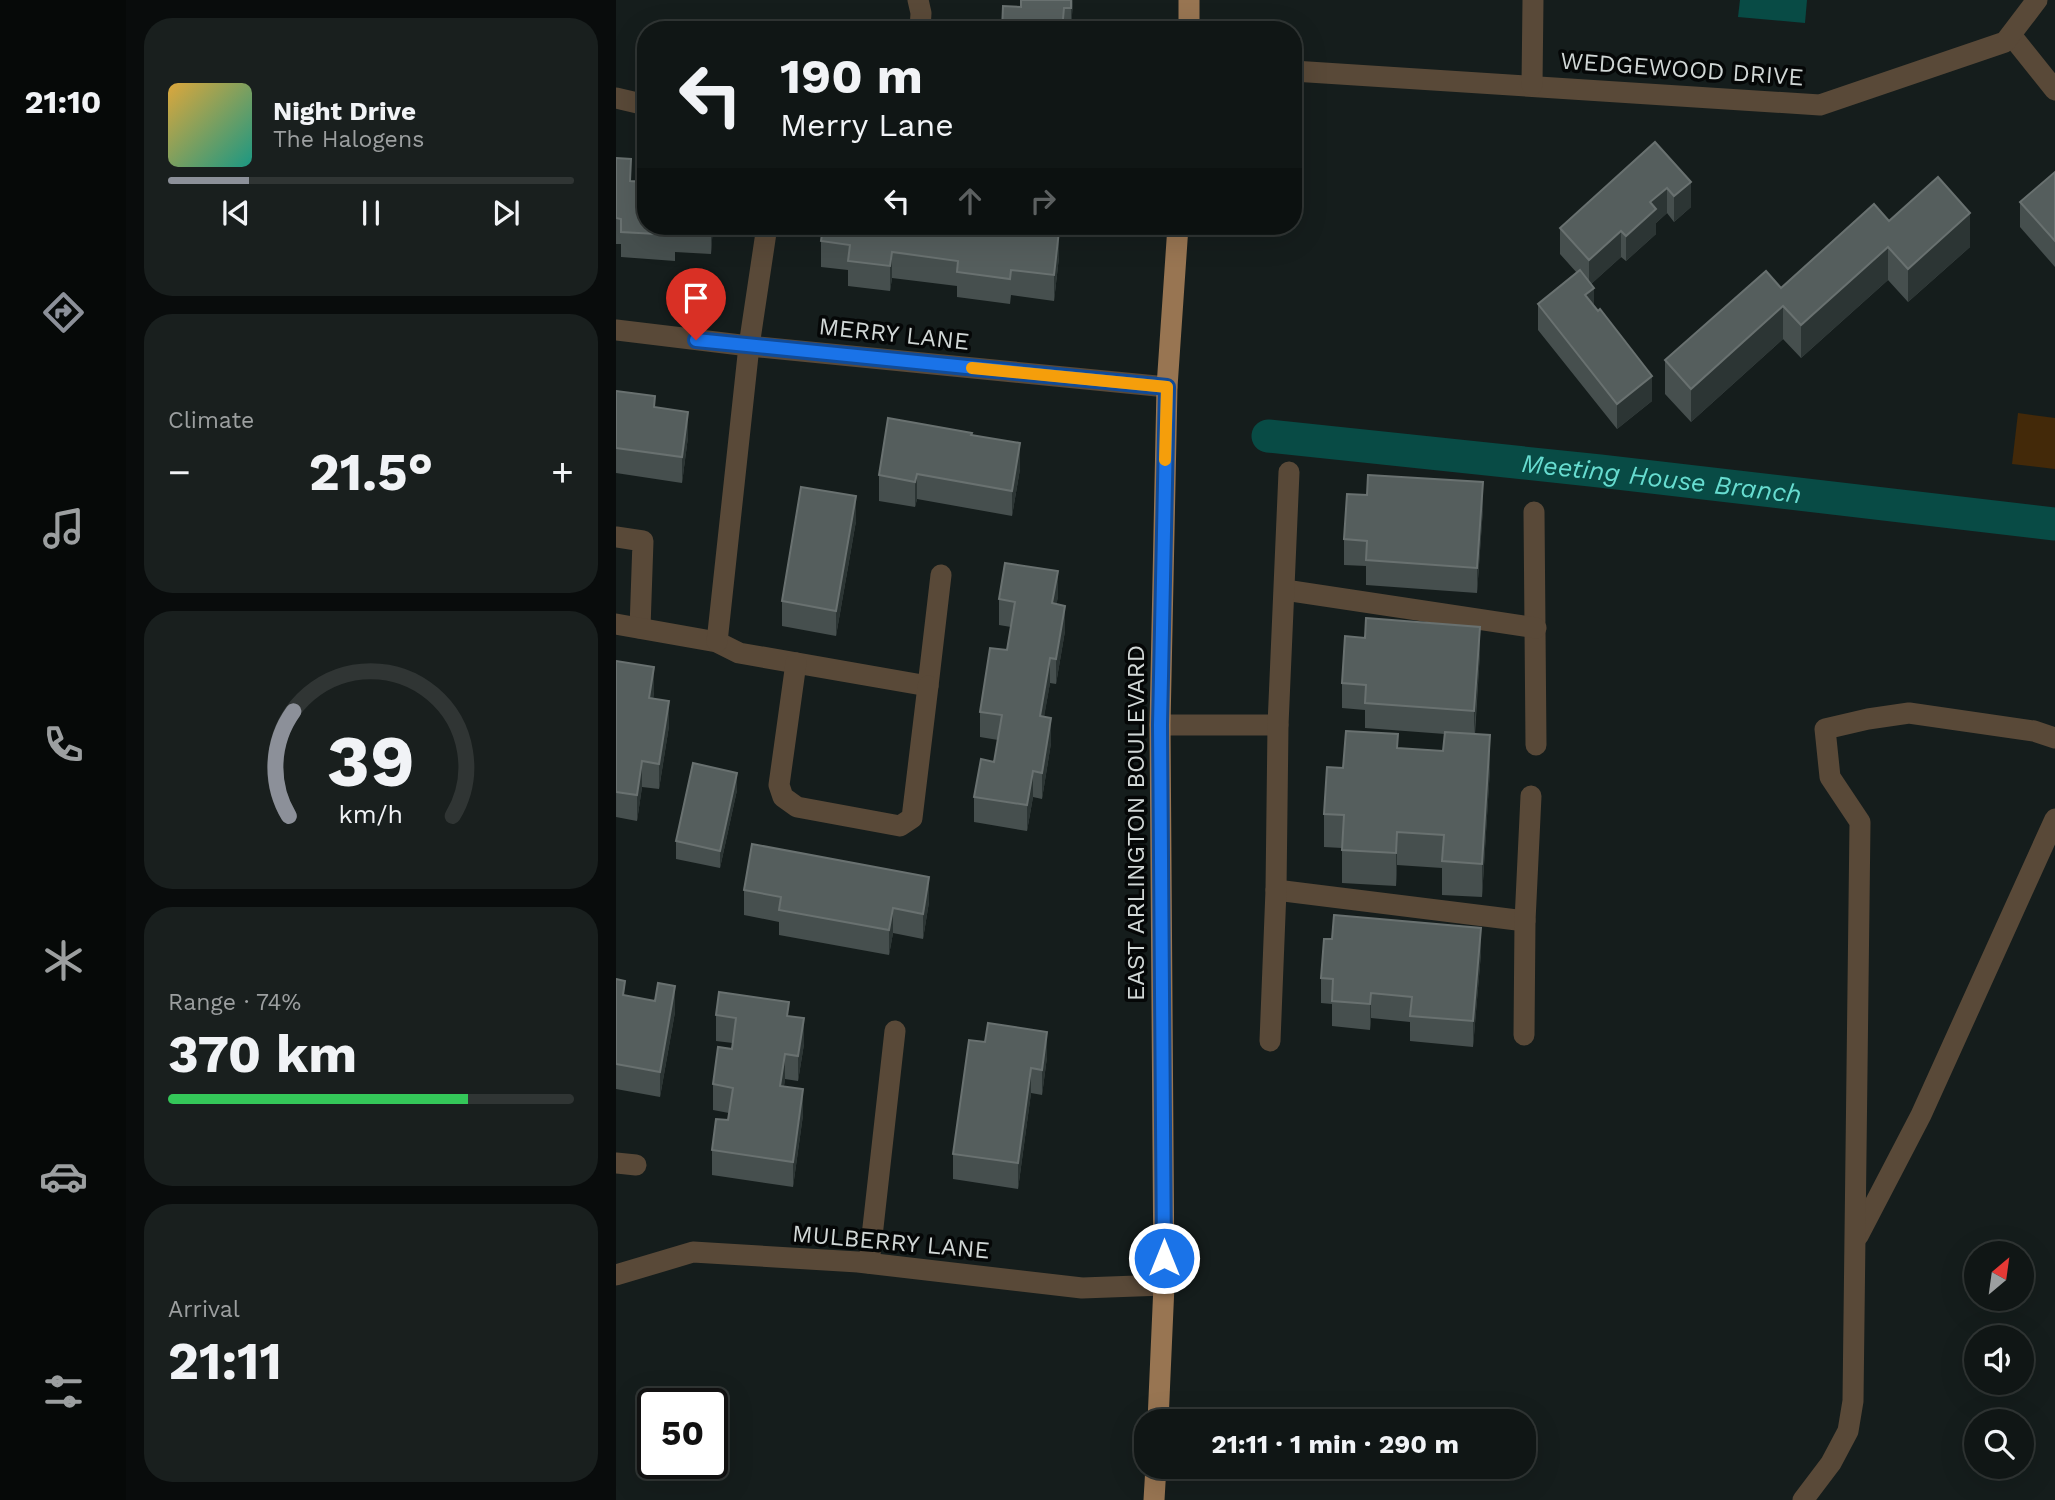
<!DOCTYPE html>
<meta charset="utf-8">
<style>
body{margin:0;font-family:"Work Sans",sans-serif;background:#191f1e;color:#f1f3f6;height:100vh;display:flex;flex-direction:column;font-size:26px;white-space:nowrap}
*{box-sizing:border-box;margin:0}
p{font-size:23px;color:#9c9fa0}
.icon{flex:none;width:38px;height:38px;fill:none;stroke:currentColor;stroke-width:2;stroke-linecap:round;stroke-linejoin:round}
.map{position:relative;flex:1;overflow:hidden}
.side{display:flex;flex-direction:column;gap:18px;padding:18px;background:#090c0c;width:490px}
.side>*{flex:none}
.top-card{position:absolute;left:21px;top:21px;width:665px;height:214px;border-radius:28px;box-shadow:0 7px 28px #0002,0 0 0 2px #303534;background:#101615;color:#f1f3f6;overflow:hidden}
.needle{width:46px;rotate:29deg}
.buttons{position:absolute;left:1348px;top:1241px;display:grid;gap:14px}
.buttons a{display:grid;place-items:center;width:70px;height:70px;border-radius:50%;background:#101615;box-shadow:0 7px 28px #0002,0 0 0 2px #303534;font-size:35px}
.speed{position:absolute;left:21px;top:1388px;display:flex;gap:14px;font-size:35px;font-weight:700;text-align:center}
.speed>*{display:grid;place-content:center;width:91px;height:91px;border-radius:50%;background:#101615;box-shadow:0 7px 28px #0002,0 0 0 2px #303534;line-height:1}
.speed .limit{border:4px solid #111;border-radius:10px;background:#fff;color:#111}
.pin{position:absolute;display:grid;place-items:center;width:60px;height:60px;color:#fff;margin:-72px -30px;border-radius:50% 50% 50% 0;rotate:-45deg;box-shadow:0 0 7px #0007}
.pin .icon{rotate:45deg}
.me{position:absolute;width:77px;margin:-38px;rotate:0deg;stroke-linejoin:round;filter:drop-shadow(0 0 5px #0008)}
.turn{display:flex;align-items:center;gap:24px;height:147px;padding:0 28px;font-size:32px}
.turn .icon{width:91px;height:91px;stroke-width:2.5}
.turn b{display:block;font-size:49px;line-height:60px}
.lanes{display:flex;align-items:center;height:66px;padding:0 28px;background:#0003;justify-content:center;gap:35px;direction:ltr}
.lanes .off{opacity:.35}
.big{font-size:52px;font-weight:700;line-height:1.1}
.side .widget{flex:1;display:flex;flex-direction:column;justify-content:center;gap:10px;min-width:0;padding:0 24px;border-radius:28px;background:#191f1e}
.side .dial{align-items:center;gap:0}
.dial svg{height:182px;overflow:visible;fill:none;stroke:#303534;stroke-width:7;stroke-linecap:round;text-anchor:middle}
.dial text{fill:#f1f3f6;stroke:none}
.song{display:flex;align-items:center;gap:21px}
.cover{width:84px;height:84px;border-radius:10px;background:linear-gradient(135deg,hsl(40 70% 55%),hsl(170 70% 35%))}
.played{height:7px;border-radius:4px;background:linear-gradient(90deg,#8c9099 20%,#303534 20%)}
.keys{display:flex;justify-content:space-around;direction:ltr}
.heat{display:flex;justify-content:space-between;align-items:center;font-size:38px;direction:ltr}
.charge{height:10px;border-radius:5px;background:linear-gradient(90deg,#34c759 74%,#303534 0)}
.trip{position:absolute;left:518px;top:1409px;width:402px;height:70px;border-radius:28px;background:#101615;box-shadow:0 7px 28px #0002,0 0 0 2px #303534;font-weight:700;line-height:70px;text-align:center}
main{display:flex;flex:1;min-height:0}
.dock{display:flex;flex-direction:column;width:126px;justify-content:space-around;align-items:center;background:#060908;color:#9c9fa0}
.dock .icon{width:49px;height:49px}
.dock .on{color:#8c9099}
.dock b{font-size:32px;color:#f1f3f6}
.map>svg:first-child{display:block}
.green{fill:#432909}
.water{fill:#084b45}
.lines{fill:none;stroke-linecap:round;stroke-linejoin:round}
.canal{stroke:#084b45;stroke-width:33}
.minor{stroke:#594938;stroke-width:21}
.major{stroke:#987552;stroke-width:21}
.wall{fill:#464f4e}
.shaded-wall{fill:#2c3534}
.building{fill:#555e5d;stroke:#697170;stroke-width:2}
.route-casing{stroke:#114b97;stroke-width:18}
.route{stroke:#1a73e8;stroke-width:12}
.slow{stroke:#f59e0b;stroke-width:12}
.labels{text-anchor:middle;stroke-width:7;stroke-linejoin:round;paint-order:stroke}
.street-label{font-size:24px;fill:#d1d7d6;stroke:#050707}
.water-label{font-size:26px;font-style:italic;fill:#67dcd0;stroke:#050707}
</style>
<main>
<nav class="dock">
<b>21:10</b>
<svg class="icon on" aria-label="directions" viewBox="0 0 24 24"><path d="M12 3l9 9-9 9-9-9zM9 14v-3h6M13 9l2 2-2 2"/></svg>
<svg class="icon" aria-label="music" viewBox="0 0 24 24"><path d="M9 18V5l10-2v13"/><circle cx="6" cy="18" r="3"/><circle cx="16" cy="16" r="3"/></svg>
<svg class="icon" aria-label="phone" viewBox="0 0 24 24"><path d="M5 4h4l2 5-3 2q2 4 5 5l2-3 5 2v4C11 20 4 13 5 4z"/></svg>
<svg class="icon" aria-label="climate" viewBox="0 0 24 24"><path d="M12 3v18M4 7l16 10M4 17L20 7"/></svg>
<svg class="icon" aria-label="car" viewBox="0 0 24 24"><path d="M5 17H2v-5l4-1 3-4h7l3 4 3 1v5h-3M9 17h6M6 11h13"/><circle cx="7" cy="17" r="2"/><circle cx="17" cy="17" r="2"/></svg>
<svg class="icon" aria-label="filters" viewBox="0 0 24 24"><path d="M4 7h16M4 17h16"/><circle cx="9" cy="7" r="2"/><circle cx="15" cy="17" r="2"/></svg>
</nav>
<section class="side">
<div class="widget">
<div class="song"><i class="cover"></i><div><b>Night Drive</b><p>The Halogens</p></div></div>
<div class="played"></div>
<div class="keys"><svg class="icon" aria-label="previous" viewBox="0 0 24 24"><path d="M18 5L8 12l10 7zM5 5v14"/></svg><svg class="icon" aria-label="pause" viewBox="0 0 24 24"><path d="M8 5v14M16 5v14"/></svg><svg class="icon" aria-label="next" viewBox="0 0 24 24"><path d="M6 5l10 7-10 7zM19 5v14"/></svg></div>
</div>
<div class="widget"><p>Climate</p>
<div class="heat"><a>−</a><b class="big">21.5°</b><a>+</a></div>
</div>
<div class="widget dial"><svg viewBox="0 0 100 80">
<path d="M14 69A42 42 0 1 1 86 69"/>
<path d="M14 69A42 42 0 0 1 16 23" stroke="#8c9099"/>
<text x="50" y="56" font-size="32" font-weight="700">39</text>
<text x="50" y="72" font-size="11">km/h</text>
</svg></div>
<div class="widget"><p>Range · 74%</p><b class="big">370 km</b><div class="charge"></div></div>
<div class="widget"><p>Arrival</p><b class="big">21:11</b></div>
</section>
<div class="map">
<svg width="1439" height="1500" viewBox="0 0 1439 1500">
<rect width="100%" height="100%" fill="#151d1c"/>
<path class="green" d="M1402 413 1439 418V469L1396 464Z"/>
<path class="water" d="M1124 0H1191L1189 23 1122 17Z"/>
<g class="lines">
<path class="canal" id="s1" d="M652 436 984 471 1439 524"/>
<g class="minor">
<path d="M302 0 305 13 304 30"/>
<path d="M1395 35 1439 90"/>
<path d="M677 71 1204 105 1389 42 1421 0"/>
<path d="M916 85 917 0"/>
<path d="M0 98 30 105"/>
<path d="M0 330 133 346 551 387"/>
<path d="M918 512 920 745"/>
<path d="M0 537 27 541 24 628"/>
<path d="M669 590 920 628"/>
<path d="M0 624 101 642 123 653 312 686 325 575"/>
<path d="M101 642 133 346 151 226"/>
<path d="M180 663 163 785 167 797 181 807 284 826 296 818 312 686"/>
<path d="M544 725H662"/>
<path d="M660 890 909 921"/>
<path d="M908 1035 909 921 915 796"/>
<path d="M654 1041 660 890 662 725 673 472"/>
<path d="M0 1163 20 1165"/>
<path d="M1242 1236 1305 1115 1439 819"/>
<path d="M253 1263 279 1031"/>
<path d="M0 1275 77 1252 242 1262 466 1288 548 1285"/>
<path d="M1187 1500 1215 1463 1232 1431 1237 1401 1244 822 1214 777 1209 729 1252 719 1293 713 1418 731 1439 738"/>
</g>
<g class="major">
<path d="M573 30V0"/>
<path d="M542 1421 548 1285 544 725 551 387 562 226"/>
<path d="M538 1500 540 1466"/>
</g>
</g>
<g class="wall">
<path d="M457 0 455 30H386L405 7Z"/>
<path d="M1039 142 1075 207 1058 222 1051 213 1040 223V234L1010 261 1005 257 975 284 978 307 1036 401 1001 429 922 330V304L961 273 944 254V228Z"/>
<path d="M0 158 15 182 97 226 95 254 59 252V261L5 257V244H0Z"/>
<path d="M1439 172V267L1404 227V202Z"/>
<path d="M1273 221 1354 247 1292 302 1272 280 1185 358 1167 339 1075 422 1049 394V360Z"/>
<path d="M425 226V229L443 257 438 301 395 295 394 304 341 297V286L276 278 274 291 232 286V270L205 267V241Z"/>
<path d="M0 391 39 407 72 437 66 483 0 473Z"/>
<path d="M356 435 404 469 396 516 301 499 299 507 263 501V475Z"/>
<path d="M867 508 861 593 750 585V566L728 565V539Z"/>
<path d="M240 521 220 636 166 626V601Z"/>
<path d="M442 597 440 604 449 631 440 684 434 683 428 716 435 743 426 799 417 797 411 831 358 822V797L378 762 382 740 364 737V712L391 650 395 627 383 625V599Z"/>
<path d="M864 652 859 734 874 768 866 897 826 895V868L781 865 780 886 726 883V848L708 847V814L727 768 782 748 827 751 829 734 749 728V710L726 708V683Z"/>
<path d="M0 661 38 692 37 699 53 726 43 789 26 787 21 821 0 817Z"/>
<path d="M121 790 104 868 60 859V841Z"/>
<path d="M128 890 313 902 307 939 277 933 273 955 163 935V922L128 915Z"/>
<path d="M865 953 857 1047 794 1041V1022L755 1018 754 1030 716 1026V1004L705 1003V978Z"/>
<path d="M0 979 9 996 59 1012 44 1097 0 1089Z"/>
<path d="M100 1015 173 1016 188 1044 182 1081 169 1079 168 1086 187 1115 177 1187 96 1175V1150L112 1120 113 1113 97 1110V1084L116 1049 117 1043 100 1041Z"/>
<path d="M353 1040 431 1057 426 1095 415 1093 402 1189 337 1179V1154Z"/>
</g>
<g class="shaded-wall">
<path d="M455 0H457L455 30Z"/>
<path d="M1075 182V207L1058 222V196Z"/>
<path d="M1051 188V213L1040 223V234L1010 261V236L1034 202Z"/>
<path d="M1354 213V247L1292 302V269Z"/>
<path d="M95 226H97L95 254Z"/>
<path d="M443 231V257L438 301V275Z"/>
<path d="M1005 231V257L973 286V260Z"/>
<path d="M1272 247V280L1185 358V325Z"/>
<path d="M276 252V278L274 291V266Z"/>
<path d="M978 288V314L969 295Z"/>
<path d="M1167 306V339L1075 422V389Z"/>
<path d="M1036 376V401L1001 429V404Z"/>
<path d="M72 412V437L66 483V457Z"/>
<path d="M404 443V469L396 516V491Z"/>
<path d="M301 474V499L299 507V482Z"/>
<path d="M867 482V508L861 593V568Z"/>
<path d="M240 496V521L220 636V611Z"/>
<path d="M442 571V597L436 629V603Z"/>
<path d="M449 606V631L440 684V659Z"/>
<path d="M864 627V652L858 736V711Z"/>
<path d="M434 658V683L424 741V716Z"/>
<path d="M38 667V692L33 723V698Z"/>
<path d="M53 701V726L43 789V764Z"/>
<path d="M435 718V743L426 799V773Z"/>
<path d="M874 735V768L866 897V864Z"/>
<path d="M26 761V787L21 821V795Z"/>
<path d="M417 771V797L411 831V805Z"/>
<path d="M121 773V790L104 868V851Z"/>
<path d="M781 832V865L780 886V853Z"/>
<path d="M313 877V902L307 939V914Z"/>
<path d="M277 908V933L273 955V930Z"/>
<path d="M865 928V953L857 1047V1021Z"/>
<path d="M59 986V1012L44 1097V1072Z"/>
<path d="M755 993V1018L754 1030V1004Z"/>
<path d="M188 1018V1044L182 1081V1056Z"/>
<path d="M431 1032V1057L426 1095V1070Z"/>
<path d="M169 1054V1079L164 1111V1086Z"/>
<path d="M415 1068V1093L402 1189V1163Z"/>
<path d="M187 1089V1115L177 1187V1162Z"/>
</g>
<g class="building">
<path d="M405 0H455V8H448L446 30H386L387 6 405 7Z"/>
<path d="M1039 142 1075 182 1058 196 1051 188 1034 202 1040 209 1010 236 1005 231 973 260 944 228Z"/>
<path d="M0 158 15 159 14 181 30 182V226H95V229L59 226V235L5 232V219L0 218Z"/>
<path d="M1439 172V241L1404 202Z"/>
<path d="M1322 177 1354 213 1292 269 1272 247 1185 325 1167 306 1075 389 1049 360 1150 271 1165 288 1258 204 1273 221Z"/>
<path d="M207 226H424V229L443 231 438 275 395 270 394 279 341 272 342 261 276 252 274 266 232 261 234 245 205 241Z"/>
<path d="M964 270 978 288 969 295 982 311 984 309 1036 376 1001 404 922 304Z"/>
<path d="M0 391 39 396 38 407 72 412 66 457 0 448Z"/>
<path d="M272 418 356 433 355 435 404 443 396 491 301 474 299 482 263 475Z"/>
<path d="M752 475 867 482 861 568 750 560 751 541 728 539 731 494 751 495Z"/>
<path d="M185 487 240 496 220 611 166 601Z"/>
<path d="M389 563 442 571 436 603 449 606 440 659 434 658 424 716 435 718 426 773 417 771 411 805 358 797 365 759 378 762 386 715 364 712 374 648 391 650 399 602 383 599Z"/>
<path d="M750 618 864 627 858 711 749 703 750 685 726 683 729 636 749 638Z"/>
<path d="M0 661 38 667 33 698 53 701 43 764 26 761 21 795 0 792Z"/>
<path d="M730 731 782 734 781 748 827 751 829 732 874 735 866 864 826 861 828 835 781 832 780 853 726 850 728 815 708 814 711 767 727 768Z"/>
<path d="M77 763 121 773 104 851 60 841Z"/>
<path d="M136 844 313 877 307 914 277 908 273 930 163 910 165 897 128 890Z"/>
<path d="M718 915 865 928 857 1021 794 1016 796 997 755 993 754 1004 716 1001 717 979 705 978 708 939H716Z"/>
<path d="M0 979 9 981 7 995 39 1001 42 983 59 986 44 1072 0 1064Z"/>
<path d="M103 992 173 1002 171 1016 188 1018 182 1056 169 1054 164 1086 187 1089 177 1162 96 1150 100 1119 112 1120 117 1088 97 1084 102 1047 116 1049 120 1018 100 1015Z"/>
<path d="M372 1023 431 1032 426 1070 415 1068 402 1163 337 1154 353 1040 369 1042Z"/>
</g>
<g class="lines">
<g class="route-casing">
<path id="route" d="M80 340 551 387 544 725 548 1258"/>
</g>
<use href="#route" class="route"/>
<path class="slow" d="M356 368 551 387 549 460"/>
</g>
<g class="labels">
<g class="street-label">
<text transform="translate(1066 69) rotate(4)" y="8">WEDGEWOOD DRIVE</text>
<text transform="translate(278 334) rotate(6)" y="8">MERRY LANE</text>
<text transform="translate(520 823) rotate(-90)" y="8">EAST ARLINGTON BOULEVARD</text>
<text transform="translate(275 1242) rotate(5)" y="8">MULBERRY LANE</text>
</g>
<g class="water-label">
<text dy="9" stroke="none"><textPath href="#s1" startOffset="396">Meeting House Branch</textPath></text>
</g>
</g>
</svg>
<div class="buttons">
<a><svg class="needle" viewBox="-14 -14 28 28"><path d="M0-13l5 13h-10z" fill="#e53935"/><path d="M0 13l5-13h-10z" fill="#9c9fa0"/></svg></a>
<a><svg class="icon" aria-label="sound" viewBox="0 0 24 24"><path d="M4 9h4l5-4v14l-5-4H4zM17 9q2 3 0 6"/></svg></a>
<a><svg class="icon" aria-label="search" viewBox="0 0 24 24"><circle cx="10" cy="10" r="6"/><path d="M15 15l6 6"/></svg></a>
</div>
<div class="speed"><div class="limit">50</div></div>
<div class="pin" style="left:80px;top:340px;background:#d93025"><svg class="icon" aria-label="arrive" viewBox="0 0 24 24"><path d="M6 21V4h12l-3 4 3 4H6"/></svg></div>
<svg class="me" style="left:548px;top:1258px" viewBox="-20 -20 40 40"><circle r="17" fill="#1a73e8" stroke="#fff" stroke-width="3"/><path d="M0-11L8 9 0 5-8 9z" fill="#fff"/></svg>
<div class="trip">21:11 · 1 min · 290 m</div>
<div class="top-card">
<div class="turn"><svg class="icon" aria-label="left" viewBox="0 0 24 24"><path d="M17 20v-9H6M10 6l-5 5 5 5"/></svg><div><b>190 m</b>Merry Lane</div></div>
<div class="lanes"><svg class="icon" aria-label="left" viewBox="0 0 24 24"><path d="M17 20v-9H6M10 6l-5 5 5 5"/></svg><svg class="icon off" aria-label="ahead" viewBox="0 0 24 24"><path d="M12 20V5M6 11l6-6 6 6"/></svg><svg class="icon off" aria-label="right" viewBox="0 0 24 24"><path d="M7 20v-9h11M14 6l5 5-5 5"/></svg></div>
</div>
</div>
</main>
